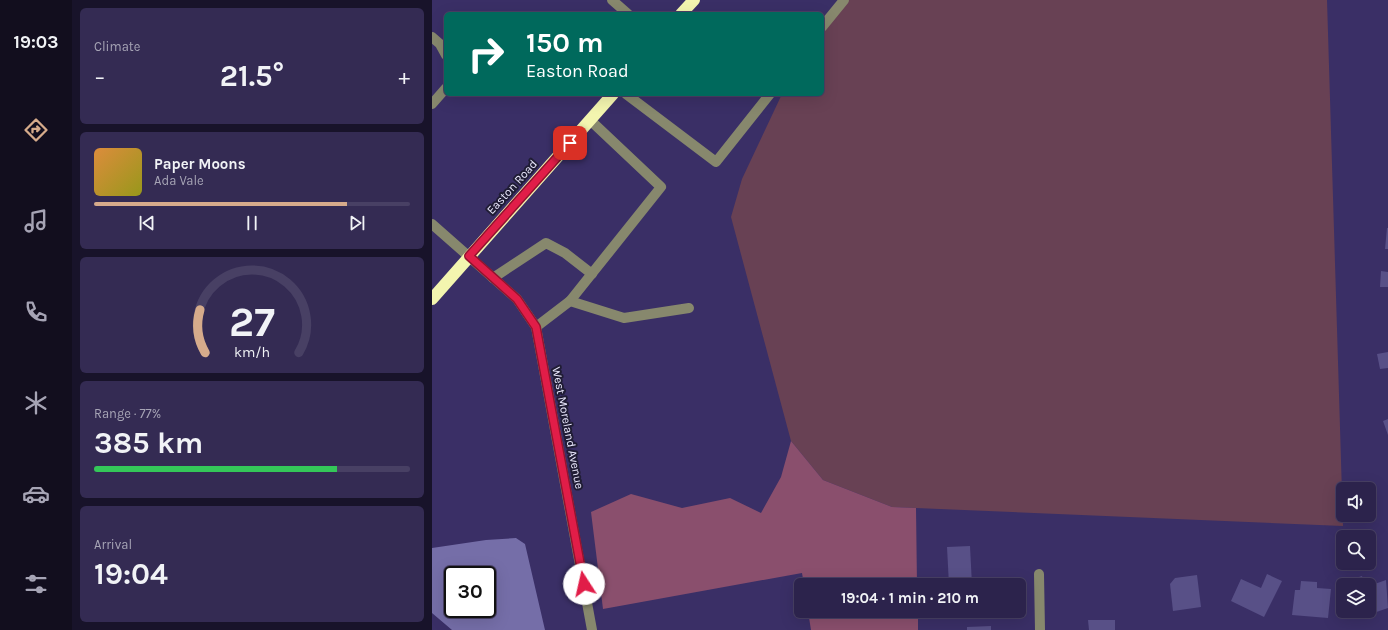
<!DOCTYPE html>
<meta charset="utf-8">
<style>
body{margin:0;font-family:Karla,sans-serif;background:#342b53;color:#f1f3f6;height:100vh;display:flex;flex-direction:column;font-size:15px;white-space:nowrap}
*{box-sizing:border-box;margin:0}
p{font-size:13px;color:#a6a4b5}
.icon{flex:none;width:22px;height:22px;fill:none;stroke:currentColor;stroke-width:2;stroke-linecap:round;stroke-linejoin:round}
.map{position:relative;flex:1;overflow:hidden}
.panel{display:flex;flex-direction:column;gap:8px;padding:8px;background:#18132a;width:360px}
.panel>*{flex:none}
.top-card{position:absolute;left:12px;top:12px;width:380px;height:84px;border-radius:6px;box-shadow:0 4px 16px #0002,0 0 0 1px #484064;background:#00695c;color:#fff;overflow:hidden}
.buttons{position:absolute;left:904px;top:482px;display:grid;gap:8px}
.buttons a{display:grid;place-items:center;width:40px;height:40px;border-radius:6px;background:#2c234c;box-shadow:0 4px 16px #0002,0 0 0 1px #484064;font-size:20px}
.speed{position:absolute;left:12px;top:566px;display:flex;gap:8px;font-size:20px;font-weight:700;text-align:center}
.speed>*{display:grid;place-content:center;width:52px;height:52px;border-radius:50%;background:#2c234c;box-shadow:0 4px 16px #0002,0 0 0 1px #484064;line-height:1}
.speed .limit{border:2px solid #111;border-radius:6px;background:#fff;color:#111}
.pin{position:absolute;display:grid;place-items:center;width:34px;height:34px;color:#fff;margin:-17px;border-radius:8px;box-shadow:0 2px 6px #0006}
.me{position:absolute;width:44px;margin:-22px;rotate:350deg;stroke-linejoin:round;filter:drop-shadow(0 0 3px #0008)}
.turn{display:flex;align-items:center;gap:14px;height:84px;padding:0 16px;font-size:18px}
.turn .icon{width:52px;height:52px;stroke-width:2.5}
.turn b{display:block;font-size:28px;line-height:34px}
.big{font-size:30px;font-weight:700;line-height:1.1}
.panel .card{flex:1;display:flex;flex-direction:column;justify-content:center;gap:6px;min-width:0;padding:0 14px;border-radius:6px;background:#342b53}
.panel .dial{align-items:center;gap:0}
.dial svg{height:104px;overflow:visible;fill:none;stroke:#484064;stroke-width:7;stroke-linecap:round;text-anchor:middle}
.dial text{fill:#f1f3f6;stroke:none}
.song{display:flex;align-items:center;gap:12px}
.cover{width:48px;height:48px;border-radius:6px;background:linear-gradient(135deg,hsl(30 70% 55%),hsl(60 70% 35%))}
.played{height:4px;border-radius:2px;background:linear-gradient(90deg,#d6ab8b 80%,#484064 80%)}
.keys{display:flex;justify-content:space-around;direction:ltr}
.heat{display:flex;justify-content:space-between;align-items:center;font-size:22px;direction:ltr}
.charge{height:6px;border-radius:3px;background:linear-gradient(90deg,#34c759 77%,#484064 0)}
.trip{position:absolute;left:362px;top:578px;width:232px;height:40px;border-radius:6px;background:#2c234c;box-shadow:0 4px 16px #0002,0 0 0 1px #484064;font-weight:700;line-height:40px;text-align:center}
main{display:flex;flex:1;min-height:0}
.tabs{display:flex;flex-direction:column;width:72px;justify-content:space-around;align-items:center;background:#120e1e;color:#a6a4b5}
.tabs .icon{width:28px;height:28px}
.tabs .current{color:#d6ab8b}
.tabs b{font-size:18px;color:#f1f3f6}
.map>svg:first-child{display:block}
.green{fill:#684154}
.forest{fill:#8a4f6d}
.water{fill:#756ea8;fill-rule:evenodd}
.building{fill:#585087}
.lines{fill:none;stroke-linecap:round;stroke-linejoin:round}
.minor{stroke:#87886d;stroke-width:10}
.highway{stroke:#f3f5af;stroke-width:12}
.route-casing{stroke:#92132f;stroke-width:10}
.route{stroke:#e11d48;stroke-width:7}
.labels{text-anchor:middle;stroke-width:4;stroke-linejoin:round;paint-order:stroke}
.street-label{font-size:12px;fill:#ebe9fe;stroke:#201d35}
</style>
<main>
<nav class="tabs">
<b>19:03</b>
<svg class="icon current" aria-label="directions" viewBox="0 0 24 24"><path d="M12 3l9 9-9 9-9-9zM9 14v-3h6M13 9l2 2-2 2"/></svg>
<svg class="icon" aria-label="music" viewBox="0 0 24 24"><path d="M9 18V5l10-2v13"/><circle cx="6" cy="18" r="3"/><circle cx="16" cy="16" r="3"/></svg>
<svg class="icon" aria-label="phone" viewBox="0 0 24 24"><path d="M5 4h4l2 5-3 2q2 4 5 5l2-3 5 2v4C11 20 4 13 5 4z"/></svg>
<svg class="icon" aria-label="climate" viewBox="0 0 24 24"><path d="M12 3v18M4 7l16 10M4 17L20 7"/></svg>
<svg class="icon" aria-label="car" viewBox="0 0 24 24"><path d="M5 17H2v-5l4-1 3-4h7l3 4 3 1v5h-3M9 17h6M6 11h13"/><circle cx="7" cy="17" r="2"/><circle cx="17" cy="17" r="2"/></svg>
<svg class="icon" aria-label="filters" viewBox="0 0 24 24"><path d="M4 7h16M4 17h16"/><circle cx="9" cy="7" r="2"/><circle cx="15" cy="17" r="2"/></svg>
</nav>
<section class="panel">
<div class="card"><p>Climate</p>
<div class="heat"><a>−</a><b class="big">21.5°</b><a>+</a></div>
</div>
<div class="card">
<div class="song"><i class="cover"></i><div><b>Paper Moons</b><p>Ada Vale</p></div></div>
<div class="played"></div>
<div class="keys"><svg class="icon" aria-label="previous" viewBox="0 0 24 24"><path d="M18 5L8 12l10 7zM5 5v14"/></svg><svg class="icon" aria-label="pause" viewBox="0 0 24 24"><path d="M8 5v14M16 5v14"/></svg><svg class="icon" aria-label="next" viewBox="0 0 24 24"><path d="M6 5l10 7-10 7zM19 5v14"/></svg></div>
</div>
<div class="card dial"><svg viewBox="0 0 100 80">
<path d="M14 69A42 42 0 1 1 86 69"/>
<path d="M14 69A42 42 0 0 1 10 36" stroke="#d6ab8b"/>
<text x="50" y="56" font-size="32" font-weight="700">27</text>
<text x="50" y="72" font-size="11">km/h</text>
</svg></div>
<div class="card"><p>Range · 77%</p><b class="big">385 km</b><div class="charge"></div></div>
<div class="card"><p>Arrival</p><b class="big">19:04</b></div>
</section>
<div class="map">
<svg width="956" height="630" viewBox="0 0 956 630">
<rect width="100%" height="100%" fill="#3a2f66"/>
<path class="green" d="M414 0H895L911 526 460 507 391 480 359 441 299 217 310 179 350 94H390V23Z"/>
<g class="forest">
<path d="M359 441 391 480 460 507 484 508 485 585H372L370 573 171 609 159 512 199 494 250 508 298 498 329 513 349 477Z"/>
<path d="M376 611H486V630H379Z"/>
</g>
<path class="water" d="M84 538 93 544 113 630H20L0 613V548L54 540ZM21 575H55V609H21Z"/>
<g class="building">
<path d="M955 228H956V249H953Z"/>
<path d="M949 271 956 272V287H948Z"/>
<path d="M956 352V368L948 369 945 354Z"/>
<path d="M956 419V435L951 421Z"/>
<path d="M538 546 540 585H517L515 547Z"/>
<path d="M835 574 850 581 832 617 799 601 809 579 829 588Z"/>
<path d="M765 575 769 607 741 611 738 584 743 578Z"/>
<path d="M930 576 933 585H916L915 581Z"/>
<path d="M954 580 956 608 927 618 925 611H937V586Z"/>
<path d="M869 581 885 582V588L899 589 896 618 860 615 863 590H868Z"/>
<path d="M656 620H683V630H657Z"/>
<path d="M559 626V630H535V627Z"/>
</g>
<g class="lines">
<g class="minor">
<path d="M180 0 196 14"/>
<path d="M390 27 412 0"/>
<path d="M0 37 8 44 14 55"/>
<path d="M194 94 284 162 338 94"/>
<path d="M0 104 14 88"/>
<path d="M0 224 85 299 104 327 160 630"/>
<path d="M61 278 114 243 133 253 160 274"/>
<path d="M138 301 192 318 257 308"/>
<path d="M104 327 138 301 229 187 158 120"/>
<path d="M607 574 608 630"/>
</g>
<g class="highway">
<path d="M249 14 262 0"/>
<path d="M0 299 181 94"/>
</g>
</g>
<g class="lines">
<g class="route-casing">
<path id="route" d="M138 143 37 256 85 299 104 327 152 584"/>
</g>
<use href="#route" class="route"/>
</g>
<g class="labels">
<g class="street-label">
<text transform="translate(80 187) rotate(-48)" y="4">Easton Road</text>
<text transform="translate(136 428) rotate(79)" y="4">West Moreland Avenue</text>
</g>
</g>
</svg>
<div class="buttons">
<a><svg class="icon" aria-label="sound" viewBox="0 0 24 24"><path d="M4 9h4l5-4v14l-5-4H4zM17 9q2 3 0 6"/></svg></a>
<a><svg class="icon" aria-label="search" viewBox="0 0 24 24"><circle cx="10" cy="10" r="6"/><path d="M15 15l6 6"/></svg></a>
<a><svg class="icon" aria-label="layers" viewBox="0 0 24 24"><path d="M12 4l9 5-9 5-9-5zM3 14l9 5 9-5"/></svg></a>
</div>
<div class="speed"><div class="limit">30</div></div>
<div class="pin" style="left:138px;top:143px;background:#d93025"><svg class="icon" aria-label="arrive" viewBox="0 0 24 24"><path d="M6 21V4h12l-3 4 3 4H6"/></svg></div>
<svg class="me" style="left:152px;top:584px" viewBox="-20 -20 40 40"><circle r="19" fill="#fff"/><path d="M0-13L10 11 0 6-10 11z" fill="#e11d48"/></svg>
<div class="trip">19:04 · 1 min · 210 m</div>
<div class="top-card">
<div class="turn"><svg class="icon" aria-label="right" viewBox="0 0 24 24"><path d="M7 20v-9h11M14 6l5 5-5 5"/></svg><div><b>150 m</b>Easton Road</div></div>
</div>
</div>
</main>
